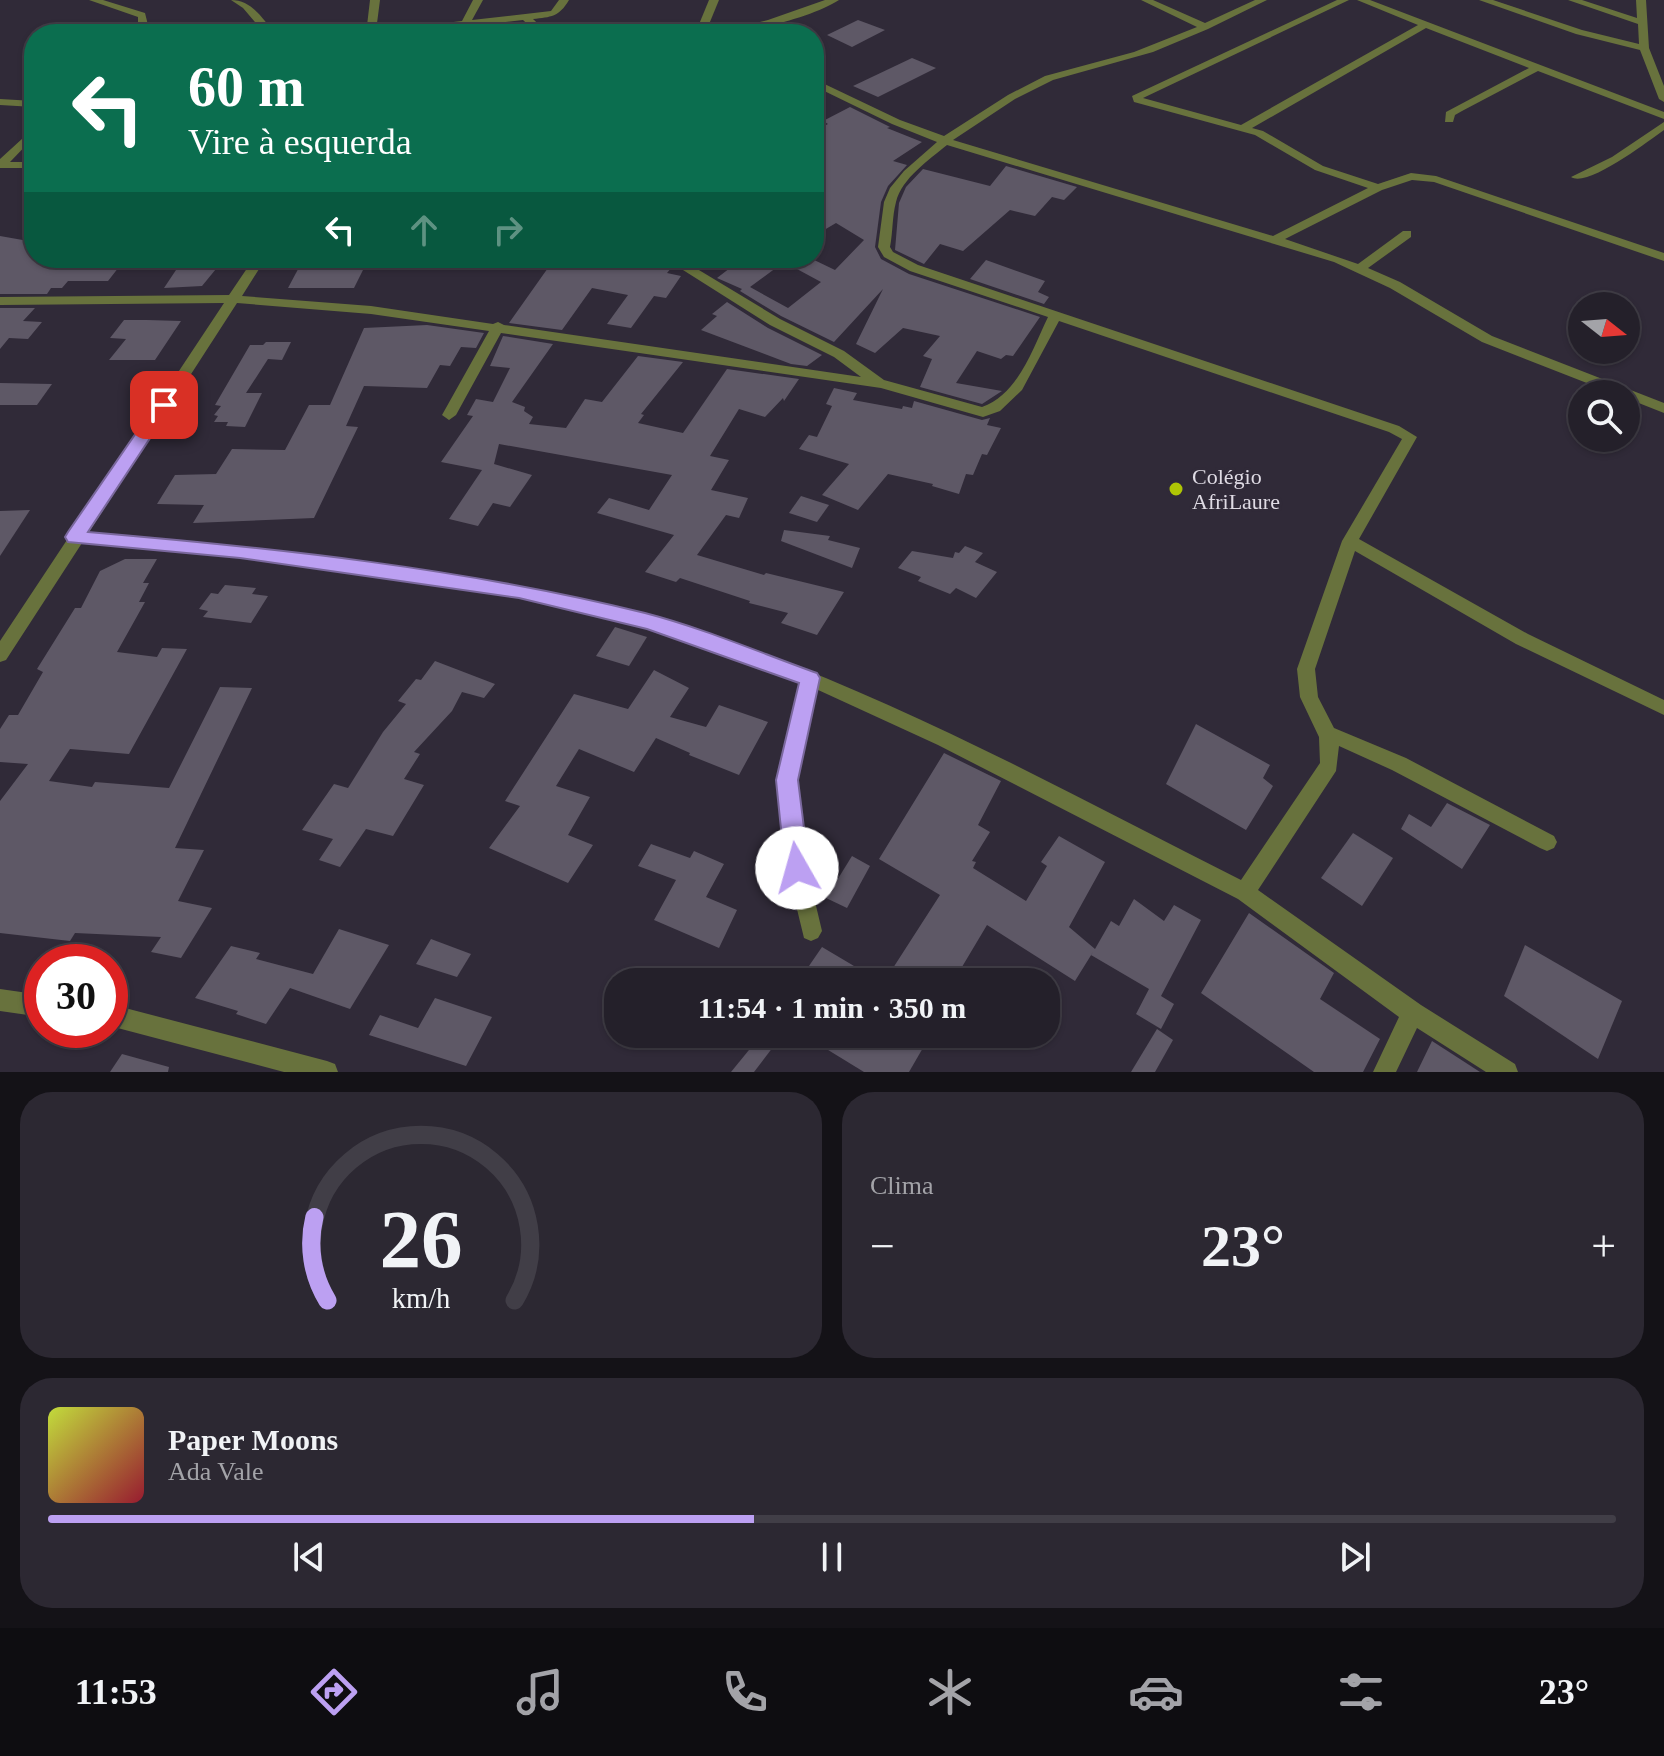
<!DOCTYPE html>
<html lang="pt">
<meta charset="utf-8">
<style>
body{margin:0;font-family:Georgia,serif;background:#2c2832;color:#f1f3f6;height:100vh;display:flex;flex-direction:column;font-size:30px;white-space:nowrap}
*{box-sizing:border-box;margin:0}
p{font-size:26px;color:#a3a3a8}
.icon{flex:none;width:44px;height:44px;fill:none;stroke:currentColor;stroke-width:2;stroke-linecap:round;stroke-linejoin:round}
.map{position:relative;height:1072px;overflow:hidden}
.sheet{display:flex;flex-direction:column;gap:20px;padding:20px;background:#141217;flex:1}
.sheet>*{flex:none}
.banner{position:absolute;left:24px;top:24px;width:800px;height:244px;border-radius:32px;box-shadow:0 2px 6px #0004,0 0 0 2px #413e47;background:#0b6e4f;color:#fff;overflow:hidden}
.needle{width:52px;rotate:107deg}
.fabs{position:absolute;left:1568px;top:292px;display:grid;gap:16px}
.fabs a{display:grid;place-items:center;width:72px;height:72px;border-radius:50%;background:#24202a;box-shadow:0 2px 6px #0004,0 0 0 2px #413e47;font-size:40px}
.speed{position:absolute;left:24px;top:944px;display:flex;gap:16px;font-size:40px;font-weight:700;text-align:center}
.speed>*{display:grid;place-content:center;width:104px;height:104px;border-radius:50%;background:#24202a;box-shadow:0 2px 6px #0004,0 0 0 2px #413e47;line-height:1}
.speed .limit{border:12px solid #d22;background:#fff;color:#111}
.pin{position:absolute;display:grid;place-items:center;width:68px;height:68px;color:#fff;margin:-34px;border-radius:16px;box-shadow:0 4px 12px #0006}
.me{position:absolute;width:88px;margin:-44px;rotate:353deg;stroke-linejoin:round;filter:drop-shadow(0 0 6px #0008)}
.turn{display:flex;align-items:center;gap:28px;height:168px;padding:0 32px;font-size:36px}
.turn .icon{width:104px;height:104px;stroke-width:2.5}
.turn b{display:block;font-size:56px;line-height:68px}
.lanes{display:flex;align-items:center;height:76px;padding:0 32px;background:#0003;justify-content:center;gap:40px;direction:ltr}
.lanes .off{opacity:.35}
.big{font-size:60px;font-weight:600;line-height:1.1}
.sheet .tile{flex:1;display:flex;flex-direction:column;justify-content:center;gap:12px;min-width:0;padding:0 28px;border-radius:32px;background:#2c2832}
.sheet .dial{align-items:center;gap:0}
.dial svg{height:208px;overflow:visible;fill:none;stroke:#413e47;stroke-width:7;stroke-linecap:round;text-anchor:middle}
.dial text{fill:#f1f3f6;stroke:none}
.song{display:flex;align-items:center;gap:24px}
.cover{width:96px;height:96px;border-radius:12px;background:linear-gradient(135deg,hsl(70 70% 55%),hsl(350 70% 35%))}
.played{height:8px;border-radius:4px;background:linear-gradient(90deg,#bca0f2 45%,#413e47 45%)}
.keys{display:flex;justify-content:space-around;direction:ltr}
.heat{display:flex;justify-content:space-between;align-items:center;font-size:44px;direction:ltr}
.sheet .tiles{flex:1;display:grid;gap:20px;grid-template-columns:1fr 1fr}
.tile:last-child{grid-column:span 2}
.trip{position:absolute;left:604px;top:968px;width:456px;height:80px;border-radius:32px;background:#24202a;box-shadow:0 2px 6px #0004,0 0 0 2px #413e47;font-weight:600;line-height:80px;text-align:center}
.tabs{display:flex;height:128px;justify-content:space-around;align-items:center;background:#0e0d11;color:#a3a3a8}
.tabs .icon{width:56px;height:56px}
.tabs .active{color:#bca0f2}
.tabs b{font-size:36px;color:#f1f3f6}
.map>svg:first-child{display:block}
.building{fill:#5e5866;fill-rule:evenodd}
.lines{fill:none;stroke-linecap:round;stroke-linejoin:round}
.street{fill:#68723d;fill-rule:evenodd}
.route{fill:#bca0f2;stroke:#7a689d;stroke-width:2}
.poi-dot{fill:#afc505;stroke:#302a38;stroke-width:3}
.labels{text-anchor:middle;stroke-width:6;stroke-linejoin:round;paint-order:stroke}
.poi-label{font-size:22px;fill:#dfdbe4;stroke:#302a38;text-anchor:start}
</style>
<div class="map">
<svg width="1664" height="1072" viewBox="0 0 1664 1072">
<rect width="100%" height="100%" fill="#302a38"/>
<g class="building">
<path d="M858 20 885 30 852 47 827 35Z"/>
<path d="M912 58 936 68 878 97 853 86Z"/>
<path d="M850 107 890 127 887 128 922 142 893 161 907 165 888 186 881 202 875 247 881 259 909 274 1040 317 1013 356 1006 355 1001 359 977 351 956 383 1002 391 982 404 920 387 932 359 923 356 940 336 903 328 875 353 856 344 883 289 834 342 781 316 740 291 742 289 717 278 743 258H810L835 270 864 240 836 223 814 236V131L828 124 823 121ZM784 262 821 282 788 308 750 287Z"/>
<path d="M1006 166 1077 187 1064 200 1052 197 1035 216 1010 210 963 251 940 244 924 264 895 250 899 203 906 187 923 169 990 186Z"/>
<path d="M0 236 34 242V258H126L108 281H68L62 288H51L47 294H0Z"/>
<path d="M184 258H225L202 286 164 288Z"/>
<path d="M304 258H369L354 288H288Z"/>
<path d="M555 258H658L654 264 672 267 667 273 681 276 666 298 654 296 631 328 607 324 628 295 592 288 562 330 509 323Z"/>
<path d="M986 260 1045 281 1038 292 1049 297 1044 304 970 279Z"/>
<path d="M727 302 768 328 822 355 807 366 791 364 701 330 717 316 712 314Z"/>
<path d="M0 308H35L23 321 42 322 28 339 9 338 0 349Z"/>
<path d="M124 320H147L181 321 155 360H109L126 339 110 338Z"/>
<path d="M427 325 484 333 476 348 461 347 450 366 440 365 427 388 364 386 346 426 358 427 314 518 193 523 204 505 157 504 175 475 216 474 232 449 285 450 309 405H330L364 328Z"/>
<path d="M503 336 553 344 512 402 525 407 524 411 533 417 529 424 566 428 585 399 602 402 638 356 683 362 641 414 644 415 638 423 683 433 727 369 799 379 784 401 783 398 765 417 739 409 710 456 729 460 711 490 748 498 739 518 726 515 697 555 764 575 766 573 844 592 817 635 781 623 788 613 749 603 750 601 680 578 676 582 645 572 674 535 597 513 609 498 649 510 672 475 499 444 494 464 532 475 510 507 493 503 478 526 449 519 482 470 441 462 473 416 467 415 476 399 493 402 510 368 490 366Z"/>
<path d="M266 342H291L282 360 268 359 246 393H262L245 427 226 426 228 422H214L218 416 214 415 221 406 215 405 250 345H263Z"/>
<path d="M0 383 52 384 37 405H0Z"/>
<path d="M834 388 857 393 853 400 902 409 903 406 912 408 914 401 982 420 990 418 987 425 1001 428 987 455 982 454 973 475 966 474 959 494 932 486 933 484 888 474 858 510 822 495 849 464 799 449 809 435 817 437 832 406 826 404Z"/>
<path d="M801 496 829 505 817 522 789 513Z"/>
<path d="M30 510 0 556V511Z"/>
<path d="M784 530 830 536 828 540 860 548 852 568 781 541Z"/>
<path d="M965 546 983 553 975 562 997 572 976 598 956 588 950 594 918 581 921 577 898 568 912 551 953 558 955 552 959 553Z"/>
<path d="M125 559H157L143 583H149L139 602H145L117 652 157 657 162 648 187 649 129 754 70 749 49 781 92 787 95 782 169 788 220 687 252 688 175 848 204 850 178 901 212 908 181 958 151 952 161 937 75 933 70 941 0 933V801L28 764 0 762V729L9 715H18L43 672 37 669 75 608H81L100 571Z"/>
<path d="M225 585 256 588 252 594 268 596 251 623 203 617 208 611 199 609 211 593 218 594Z"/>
<path d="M615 627 647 637 629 666 596 656Z"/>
<path d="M435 661 495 684 484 698 462 692 452 711 414 752 420 754 404 779 424 785 393 836 366 829 340 867 319 860 333 839 302 830 334 784 348 788 383 732 406 704 398 701 416 679 421 680Z"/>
<path d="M654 670 689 688 670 717 706 727 719 705 768 722 739 775 689 755 690 753 656 738 634 772 579 749 556 786 590 797 568 835 593 845 568 883 489 848 520 806 505 801 574 694 628 709Z"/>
<path d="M1196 724 1270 765 1263 778 1273 786 1246 830 1166 784Z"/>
<path d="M944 753 1001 781 978 825 990 832 972 861 976 862 973 868 1026 901 1047 866 1041 862 1059 836 1105 862 1069 927 1095 949 1111 921 1119 926 1134 899 1164 921 1174 905 1201 920 1161 996 1174 1004 1161 1029 1136 1014 1149 989 1091 955 1093 952 1075 981 987 925 953 982H884L940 895 879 859Z"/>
<path d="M1447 803 1490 825 1462 869 1401 829 1409 814 1431 827Z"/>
<path d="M1353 833 1393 858 1362 906 1321 878Z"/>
<path d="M651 844 690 858 694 851 724 864 706 897 737 910 719 948 654 920 676 880 638 866Z"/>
<path d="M852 856 870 866 847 908 826 898Z"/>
<path d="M1249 913 1334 973 1320 999 1380 1039 1363 1072H1314L1201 993Z"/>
<path d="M339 929 389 945 350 1009 290 988 266 1024 236 1014 238 1011 195 998 231 946 260 953 256 959 313 974Z"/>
<path d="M431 939 471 954 457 977 416 964Z"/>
<path d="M1525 945 1622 1001 1598 1059 1504 996Z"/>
<path d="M822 947 881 982H798Z"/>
<path d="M435 998 492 1017 466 1066 369 1035 380 1015 418 1028Z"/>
<path d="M1157 1029 1173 1040 1155 1072H1131Z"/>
<path d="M762 1034H783L754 1072H731Z"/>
<path d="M802 1034H931L909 1072H864Z"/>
<path d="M1432 1041 1446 1050 1480 1072H1417Z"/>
<path d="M122 1054 169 1067 168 1072H110Z"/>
</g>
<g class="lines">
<g class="street">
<path d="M89 0H103L145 13 148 25 141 34H131L138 25V17Z"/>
<path d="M231 0C252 0 263 19 275 34H265L243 8Z"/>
<path d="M370 0H380L376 31 462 21 473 0H483L472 20 551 11 559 0H569C559 17 551 17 533 19L549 34H538L523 20 397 34H366Z"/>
<path d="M709 0H719L705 34H695Z"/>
<path d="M825 0H839C811 18 745 34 712 34L768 20Z"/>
<path d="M1141 0H1153L1205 23 1255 0H1267L1208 29 1153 52 1053 80 1015 99 953 140 1273 236 1368 188 1315 170 1255 135 1134 102 1132 96 1337 0H1349L1143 98 1241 125 1418 25 1357 0H1370L1664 112V119L1538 71 1462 111 1455 115 1453 122H1445L1446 112 1529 68 1426 28 1252 128 1263 131 1323 166 1378 184 1411 173 1436 176 1664 253V261L1434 182 1412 180 1382 190 1285 239 1358 264 1403 231H1411V237L1368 268 1400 282 1492 336 1664 403V413L1626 398V394H1615L1482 342 1390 288 1334 262 947 145C929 160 902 178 896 202 892 217 893 232 890 247L893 252 918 265 1399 426 1417 437 1359 539 1528 634 1664 700V715L1516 644 1355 551 1315 669 1318 697 1334 728 1406 758 1554 836 1557 842 1554 848 1547 851 1540 848 1392 770 1339 746 1336 771 1258 890 1421 1005 1515 1064 1518 1072H1486L1417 1028 1396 1072H1373L1399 1017 1238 899 938 745 816 689 797 780 807 868 822 931 818 938 811 941 804 938 787 868 777 780 800 682 648 628 519 597 240 558 82 543 6 660 0 662V641L224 303 0 305V297L229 295 254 258H266L242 296 371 306 493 324 498 322 504 325 861 377 834 357 770 325 664 258H679L780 319 844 351 884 380 982 407C1018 395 1033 348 1048 317L910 271 884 257 878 247 884 202 890 188 904 171 937 142 892 124 814 86V79L900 120 944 136 1008 95 1045 76 1134 52 1197 27ZM237 303 371 314 489 331 442 415 449 420 456 415 501 333 881 388 983 417 1000 411 1022 390 1059 321 1389 432 1402 439 1342 541 1297 669 1300 697 1319 737 1320 763 1241 880C1049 783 858 676 651 616 568 592 483 580 398 568 295 554 192 542 89 532Z"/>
<path d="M1479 0H1493L1582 30 1639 44 1638 24 1568 0H1582L1637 18 1636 0H1646L1649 48 1664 86V102L1659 99 1640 50 1576 34Z"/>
<path d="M0 99 34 101V107L0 105Z"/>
<path d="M1664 122V130C1648 141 1588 188 1571 177L1612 157Z"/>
<path d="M34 128V137L10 162H34V168H0V159Z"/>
<path d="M0 989 42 995V1017L0 1011Z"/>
<path d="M110 1004 327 1061 335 1064 338 1072H284L110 1026Z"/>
</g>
</g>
<path class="route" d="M164 400 172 405 88 532C275 548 463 568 645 613 703 628 761 653 817 673L820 678 798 780 809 868 805 875 797 878 789 875 785 868 776 780 799 683 647 629 519 598 240 558 68 542 65 537 68 532 158 401Z"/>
<circle class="poi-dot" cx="1176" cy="489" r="8"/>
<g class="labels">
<g class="poi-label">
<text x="1192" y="484">Colégio<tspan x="1192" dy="25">AfriLaure</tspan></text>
</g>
</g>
</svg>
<div class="fabs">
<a><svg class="needle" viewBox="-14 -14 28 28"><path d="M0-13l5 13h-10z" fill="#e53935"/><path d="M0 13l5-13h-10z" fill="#a3a3a8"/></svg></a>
<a><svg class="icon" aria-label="search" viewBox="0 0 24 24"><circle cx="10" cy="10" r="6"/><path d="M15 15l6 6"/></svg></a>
</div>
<div class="speed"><div class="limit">30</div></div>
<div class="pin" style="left:164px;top:405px;background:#d93025"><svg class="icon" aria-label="arrive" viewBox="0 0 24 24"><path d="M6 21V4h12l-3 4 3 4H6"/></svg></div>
<svg class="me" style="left:797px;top:868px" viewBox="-20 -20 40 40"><circle r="19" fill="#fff"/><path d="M0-13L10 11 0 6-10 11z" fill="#bca0f2"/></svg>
<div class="trip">11:54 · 1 min · 350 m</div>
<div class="banner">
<div class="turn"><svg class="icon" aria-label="left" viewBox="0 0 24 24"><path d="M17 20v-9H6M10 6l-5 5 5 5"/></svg><div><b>60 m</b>Vire à esquerda</div></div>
<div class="lanes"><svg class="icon" aria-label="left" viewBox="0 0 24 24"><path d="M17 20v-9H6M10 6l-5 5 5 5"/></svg><svg class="icon off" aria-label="ahead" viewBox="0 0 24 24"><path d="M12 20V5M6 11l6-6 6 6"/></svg><svg class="icon off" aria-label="right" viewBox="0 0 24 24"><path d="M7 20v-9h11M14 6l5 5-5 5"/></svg></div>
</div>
</div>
<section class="sheet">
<div class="tiles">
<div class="tile dial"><svg viewBox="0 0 100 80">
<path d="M14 69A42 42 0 1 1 86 69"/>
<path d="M14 69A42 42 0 0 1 9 37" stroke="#bca0f2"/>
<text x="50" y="56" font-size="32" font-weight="700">26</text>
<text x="50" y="72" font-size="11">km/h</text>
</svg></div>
<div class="tile"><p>Clima</p>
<div class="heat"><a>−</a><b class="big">23°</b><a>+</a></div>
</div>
<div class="tile">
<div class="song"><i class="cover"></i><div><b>Paper Moons</b><p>Ada Vale</p></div></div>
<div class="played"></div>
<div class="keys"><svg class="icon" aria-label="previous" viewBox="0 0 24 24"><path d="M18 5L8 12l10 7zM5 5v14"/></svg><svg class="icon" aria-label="pause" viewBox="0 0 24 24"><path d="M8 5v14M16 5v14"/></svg><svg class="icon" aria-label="next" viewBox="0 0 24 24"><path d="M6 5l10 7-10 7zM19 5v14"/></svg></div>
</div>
</div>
</section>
<nav class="tabs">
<b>11:53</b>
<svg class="icon active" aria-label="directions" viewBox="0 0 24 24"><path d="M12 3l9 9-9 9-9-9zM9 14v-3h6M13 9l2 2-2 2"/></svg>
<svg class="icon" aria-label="music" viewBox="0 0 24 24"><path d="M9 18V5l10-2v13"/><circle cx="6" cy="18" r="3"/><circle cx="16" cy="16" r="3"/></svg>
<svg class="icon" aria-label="phone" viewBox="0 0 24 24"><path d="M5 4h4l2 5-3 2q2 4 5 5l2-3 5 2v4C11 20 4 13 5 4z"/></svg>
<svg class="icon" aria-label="climate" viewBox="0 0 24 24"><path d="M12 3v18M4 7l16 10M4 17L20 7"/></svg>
<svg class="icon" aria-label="car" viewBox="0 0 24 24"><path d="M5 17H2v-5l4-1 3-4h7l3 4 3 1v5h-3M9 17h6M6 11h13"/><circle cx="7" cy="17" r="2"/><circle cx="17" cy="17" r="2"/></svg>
<svg class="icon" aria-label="filters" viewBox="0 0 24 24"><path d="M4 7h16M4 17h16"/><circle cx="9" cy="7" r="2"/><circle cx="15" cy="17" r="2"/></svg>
<b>23°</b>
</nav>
